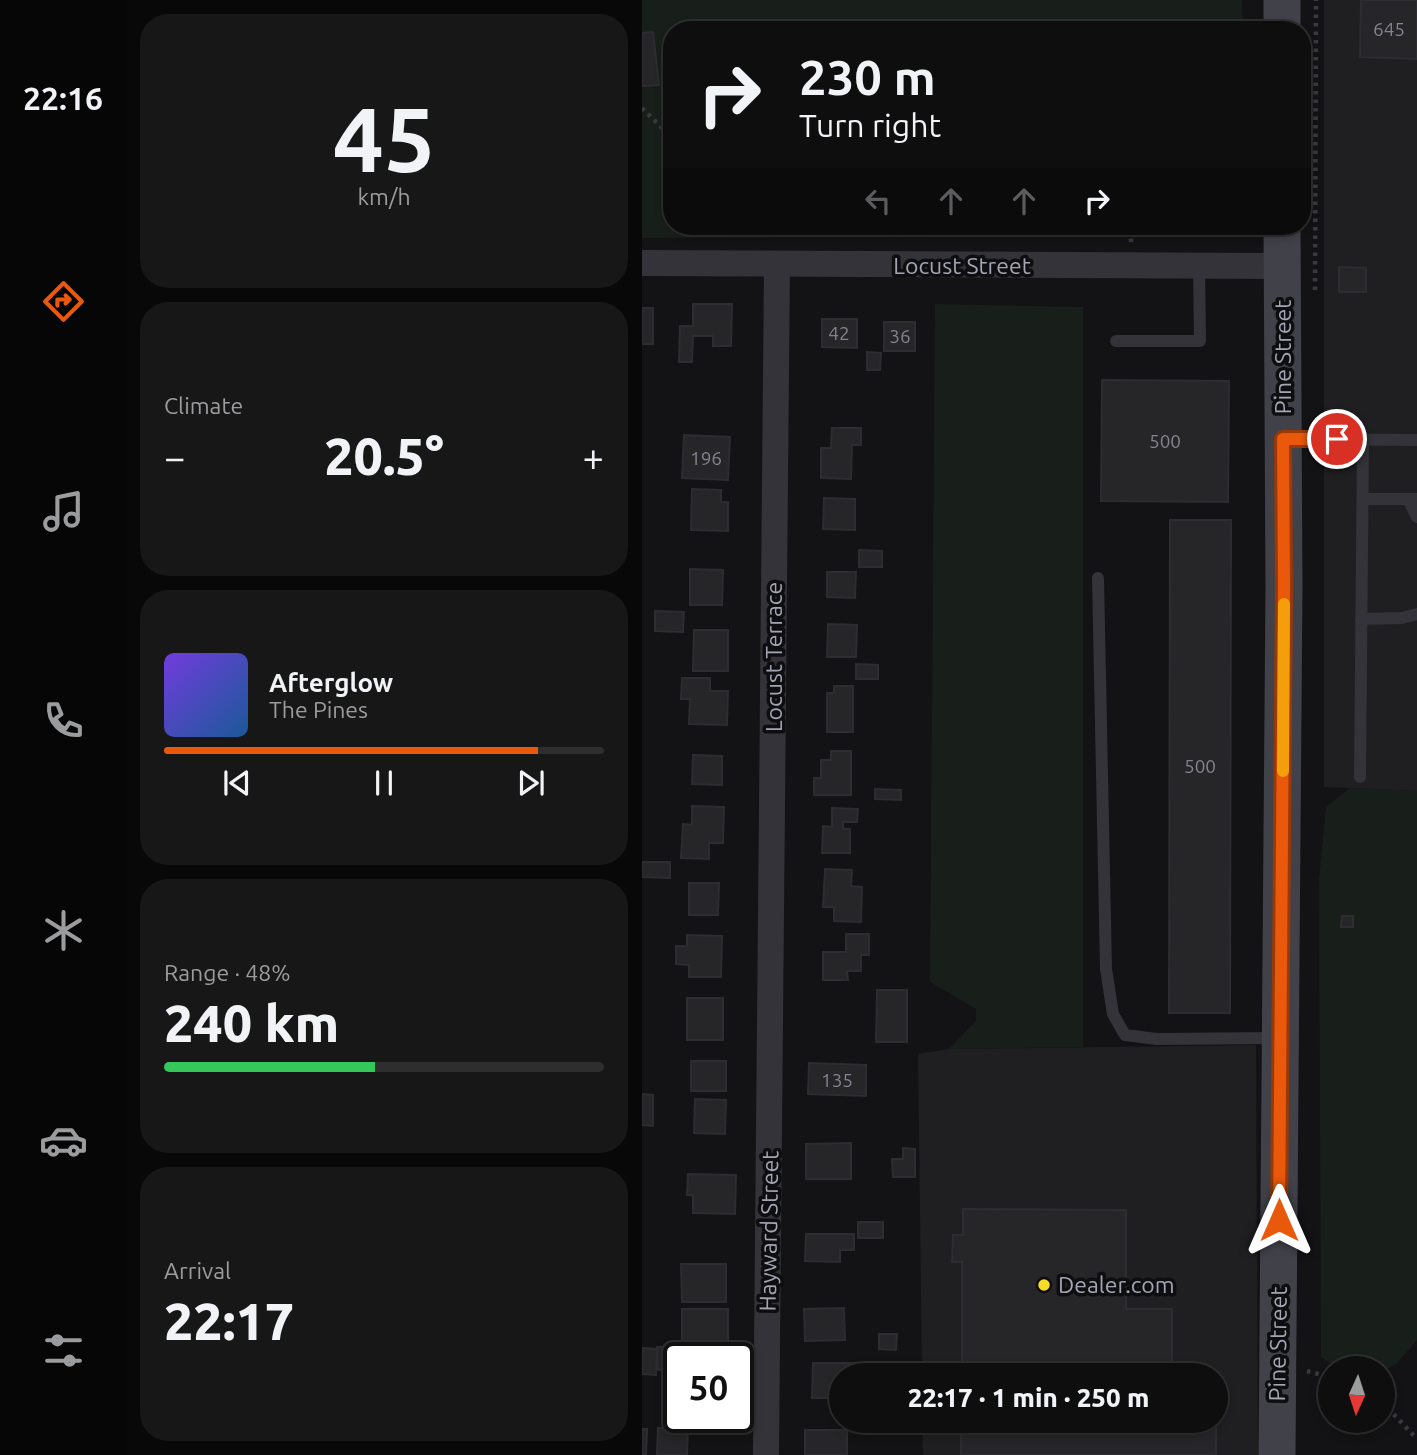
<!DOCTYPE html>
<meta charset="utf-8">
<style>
body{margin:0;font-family:Ubuntu,sans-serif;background:#171718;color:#f1f3f6;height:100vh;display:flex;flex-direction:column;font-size:26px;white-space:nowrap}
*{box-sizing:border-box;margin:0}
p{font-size:23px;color:#9b9c9e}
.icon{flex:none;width:38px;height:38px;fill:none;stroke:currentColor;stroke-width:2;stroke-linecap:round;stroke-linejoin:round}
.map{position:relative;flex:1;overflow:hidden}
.side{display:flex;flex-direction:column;gap:14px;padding:14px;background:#080808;width:516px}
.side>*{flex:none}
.top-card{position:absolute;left:21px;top:21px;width:648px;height:214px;border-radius:28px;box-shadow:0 4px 10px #0003,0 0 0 2px #2e2e2f;background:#0e0e0f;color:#f1f3f6;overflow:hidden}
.needle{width:46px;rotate:183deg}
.tools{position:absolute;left:676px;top:1356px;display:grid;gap:14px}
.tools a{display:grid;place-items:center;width:77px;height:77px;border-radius:50%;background:#0e0e0f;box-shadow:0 4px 10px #0003,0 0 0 2px #2e2e2f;font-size:35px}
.speed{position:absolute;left:21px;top:1342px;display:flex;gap:14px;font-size:35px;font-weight:700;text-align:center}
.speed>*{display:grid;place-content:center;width:91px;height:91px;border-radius:50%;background:#0e0e0f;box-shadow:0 4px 10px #0003,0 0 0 2px #2e2e2f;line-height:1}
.speed .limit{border:4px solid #111;border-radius:10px;background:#fff;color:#111}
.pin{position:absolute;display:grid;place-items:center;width:60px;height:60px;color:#fff;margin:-30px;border:4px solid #fff;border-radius:50%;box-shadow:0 2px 7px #0007}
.me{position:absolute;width:77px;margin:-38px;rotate:0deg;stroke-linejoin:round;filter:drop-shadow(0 0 5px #0008)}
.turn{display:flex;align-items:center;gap:24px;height:147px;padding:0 21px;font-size:32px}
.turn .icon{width:91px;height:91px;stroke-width:2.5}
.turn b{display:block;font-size:49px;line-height:60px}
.lanes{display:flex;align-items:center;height:66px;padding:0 21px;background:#0003;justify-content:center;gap:35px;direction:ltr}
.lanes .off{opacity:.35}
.big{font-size:52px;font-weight:800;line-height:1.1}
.side .widget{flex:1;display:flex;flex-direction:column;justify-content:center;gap:10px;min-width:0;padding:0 24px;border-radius:28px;background:#171718}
.side .dial{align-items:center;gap:0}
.dial b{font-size:91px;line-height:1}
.song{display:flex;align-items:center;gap:21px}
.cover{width:84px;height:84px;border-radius:10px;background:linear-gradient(135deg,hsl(260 70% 55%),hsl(210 70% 35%))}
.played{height:7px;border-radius:4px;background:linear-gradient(90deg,#ea580c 85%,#2e2e2f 85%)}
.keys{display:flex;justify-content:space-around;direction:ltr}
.heat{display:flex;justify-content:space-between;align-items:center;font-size:38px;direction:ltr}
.charge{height:10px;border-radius:5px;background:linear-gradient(90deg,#34c759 48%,#2e2e2f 0)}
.trip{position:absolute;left:187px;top:1363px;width:399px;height:70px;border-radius:35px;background:#0e0e0f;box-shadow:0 4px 10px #0003,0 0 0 2px #2e2e2f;font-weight:800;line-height:70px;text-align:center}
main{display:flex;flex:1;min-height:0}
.tabs{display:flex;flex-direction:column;width:126px;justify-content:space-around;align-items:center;background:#060606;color:#9b9c9e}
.tabs .icon{width:49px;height:49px}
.tabs .active{color:#ea580c}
.tabs b{font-size:32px;color:#f1f3f6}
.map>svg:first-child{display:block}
.built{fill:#1f1e21}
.green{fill:#181f1b}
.building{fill:#262528;stroke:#2d2c30;stroke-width:2}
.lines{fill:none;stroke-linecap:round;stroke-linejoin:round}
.path{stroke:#393a40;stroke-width:4.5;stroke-dasharray:3.5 5;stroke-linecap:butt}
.lane{stroke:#333339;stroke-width:12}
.street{stroke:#333339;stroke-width:26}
.secondary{stroke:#414149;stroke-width:37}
.route-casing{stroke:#983908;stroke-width:18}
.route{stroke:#ea580c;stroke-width:12}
.slow{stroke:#f59e0b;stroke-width:12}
.poi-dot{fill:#f8dd27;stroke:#0e0d0f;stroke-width:2.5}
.labels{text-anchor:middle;stroke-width:7;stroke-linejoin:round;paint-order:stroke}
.number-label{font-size:19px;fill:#838491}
.street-label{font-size:23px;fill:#a3a5b5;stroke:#0e0d0f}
.poi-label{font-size:23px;fill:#a3a5b5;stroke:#0e0d0f;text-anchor:start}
</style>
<main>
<nav class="tabs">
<b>22:16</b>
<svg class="icon active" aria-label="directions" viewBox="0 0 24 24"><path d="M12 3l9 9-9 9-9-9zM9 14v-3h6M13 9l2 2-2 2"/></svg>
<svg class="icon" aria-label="music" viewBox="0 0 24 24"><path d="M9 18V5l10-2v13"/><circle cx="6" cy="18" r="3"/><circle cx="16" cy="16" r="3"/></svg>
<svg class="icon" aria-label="phone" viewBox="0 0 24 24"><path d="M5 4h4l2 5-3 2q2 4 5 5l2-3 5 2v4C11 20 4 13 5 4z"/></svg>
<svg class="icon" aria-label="climate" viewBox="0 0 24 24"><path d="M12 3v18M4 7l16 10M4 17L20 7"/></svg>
<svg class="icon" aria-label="car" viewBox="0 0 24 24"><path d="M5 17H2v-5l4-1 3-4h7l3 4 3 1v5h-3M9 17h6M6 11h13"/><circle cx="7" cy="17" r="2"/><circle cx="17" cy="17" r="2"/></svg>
<svg class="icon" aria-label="filters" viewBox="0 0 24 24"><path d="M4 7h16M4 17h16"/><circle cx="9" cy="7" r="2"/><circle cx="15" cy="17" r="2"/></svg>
</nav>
<section class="side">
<div class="widget dial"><b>45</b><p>km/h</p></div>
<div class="widget"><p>Climate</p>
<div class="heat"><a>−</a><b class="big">20.5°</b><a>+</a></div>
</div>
<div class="widget">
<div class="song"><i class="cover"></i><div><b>Afterglow</b><p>The Pines</p></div></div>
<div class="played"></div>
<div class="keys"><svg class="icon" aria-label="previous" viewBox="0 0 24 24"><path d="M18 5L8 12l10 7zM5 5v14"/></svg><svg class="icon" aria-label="pause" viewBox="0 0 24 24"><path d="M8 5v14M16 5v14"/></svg><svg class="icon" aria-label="next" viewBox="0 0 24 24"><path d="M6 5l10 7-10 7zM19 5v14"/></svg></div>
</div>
<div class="widget"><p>Range · 48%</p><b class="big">240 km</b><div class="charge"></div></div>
<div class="widget"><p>Arrival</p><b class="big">22:17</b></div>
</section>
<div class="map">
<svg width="775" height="1455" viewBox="0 0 775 1455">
<rect width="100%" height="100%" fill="#131214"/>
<g class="built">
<path d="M682 0H775V791L682 787Z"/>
<path d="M614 1045 616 1455H281L280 1421H574V1376L280 1375 276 1054 307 1049Z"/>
</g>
<g class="green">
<path d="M0 0H600L601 30H30V226H607V236L0 238Z"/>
<path d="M293 304 441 307V1047L307 1049 334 1021V1009L288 982Z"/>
<path d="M708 788 775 791V1340L755 1363 740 1372V1368H695L679 1357 677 879 684 807Z"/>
</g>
<g class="building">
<path d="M719 0H775V59L718 57Z"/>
<path d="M11 32 17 85 0 86V33Z"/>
<path d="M697 267 724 268V292H697Z"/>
<path d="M51 304H90L89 346H71V336H51L50 362H37L38 326H51Z"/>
<rect x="0" y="308" width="11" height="36"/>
<path d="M180 319H215V348L180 347Z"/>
<rect x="242" y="322" width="31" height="29"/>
<path d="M225 352 239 353 238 370H225Z"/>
<path d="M460 380 587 381 586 502 459 501Z"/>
<path d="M190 428H219V445H210L209 479 179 478V448H189Z"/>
<path d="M42 435 88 437 86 480 40 478Z"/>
<path d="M50 489 79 490V502H86V531L49 530Z"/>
<path d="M182 498 213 499V530L181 529Z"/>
<path d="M528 520H589L588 1013H527Z"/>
<path d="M217 550 240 551V567H217Z"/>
<path d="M48 569 81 570 80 605H48Z"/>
<path d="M185 572H214L213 598 185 597Z"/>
<path d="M13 611 42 612 41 632 13 631Z"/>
<path d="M186 624 215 625 214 657H185Z"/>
<path d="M52 630H86V671H51Z"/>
<path d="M214 664 236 665V679H214Z"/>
<path d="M40 678H68V691H86L85 725 47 724 48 699H39Z"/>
<path d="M192 686H211V732H185V693H192Z"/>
<path d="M189 751H209V795H172V778H179V760H189Z"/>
<path d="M51 755 80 756V785L50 784Z"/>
<path d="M233 789 259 790V800L233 799Z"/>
<path d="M50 806 82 807 81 843H67V859L39 858 41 824 50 825Z"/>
<path d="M190 808 216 809 215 822H201V829H208V853H180L181 826 190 827Z"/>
<path d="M0 862H28V878L0 877Z"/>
<path d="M183 869 210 870 209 886 220 887 219 922 192 921V907H181Z"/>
<path d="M47 883H77L76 915H47Z"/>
<path d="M700 916H711V927H699Z"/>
<path d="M204 934H227V955H219V971H205L206 980H181V952H204Z"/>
<path d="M45 935 80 936 79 977H47V965L34 964V946H45Z"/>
<path d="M235 990H265V1042H234Z"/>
<rect x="45" y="998" width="36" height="42"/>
<rect x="49" y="1061" width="35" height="30"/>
<path d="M167 1063 224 1065V1096L166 1094Z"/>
<path d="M0 1094 11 1095V1126L0 1125Z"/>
<path d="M53 1099 84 1100 83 1134 52 1133Z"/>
<path d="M209 1143V1179H164V1144Z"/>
<path d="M261 1148 273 1149V1177H251L250 1159H261Z"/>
<path d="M46 1174 94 1175 93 1214 51 1213V1195H45Z"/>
<path d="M321 1209 484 1210V1309H530V1376H320V1262H310L311 1235H321Z"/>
<rect x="216" y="1222" width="25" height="16"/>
<path d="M164 1234H212V1250H198V1262L163 1261Z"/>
<path d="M39 1264H84V1302H40Z"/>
<path d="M202 1308 203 1340 163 1341 162 1309Z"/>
<path d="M40 1309H86V1346L40 1345Z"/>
<path d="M237 1334H255L254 1350 237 1349Z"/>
<path d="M15 1347H36V1369L16 1370Z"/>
<path d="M0 1348 15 1349 14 1375 0 1374Z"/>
<path d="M171 1363H217L216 1376H200V1398H170Z"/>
<path d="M574 1397V1455H319V1421H574Z"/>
<path d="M16 1428H46L45 1455H15Z"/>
<path d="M0 1429H5L4 1455H0Z"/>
<rect x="163" y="1430" width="42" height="25"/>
</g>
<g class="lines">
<g class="path">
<path d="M0 108 30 138"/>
<path d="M489 242V226"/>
<path d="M673 290 674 0"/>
<path d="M665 1371 688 1377"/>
<path d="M740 1402 775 1439"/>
</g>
<g class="lane">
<path d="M474 341H558L557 266"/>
<path d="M646 439 775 440"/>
<path d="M721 499H775"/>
<path d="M766 499 775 517"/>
<path d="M456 578 464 969 471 1014 483 1035 515 1039 634 1038"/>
<path d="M719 619 760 618 775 614"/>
<path d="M718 777 721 439"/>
</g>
<g class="street">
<path d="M0 263 640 266"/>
<path d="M124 1455 135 264"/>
</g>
<g class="secondary">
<path d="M640 30V0"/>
<path d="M635 1455 642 586 640 226"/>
</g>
</g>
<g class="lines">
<g class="route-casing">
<path id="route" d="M637 1220 642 586 641 439H695"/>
</g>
<use href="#route" class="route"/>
<path class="slow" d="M641 771 642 604"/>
</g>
<circle class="poi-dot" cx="402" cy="1285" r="7"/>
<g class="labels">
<g class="number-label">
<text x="747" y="36">645</text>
<text x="197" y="340">42</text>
<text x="258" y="343">36</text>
<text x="523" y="448">500</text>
<text x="64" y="465">196</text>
<text x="558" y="773">500</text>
<text x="195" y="1087">135</text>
</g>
<g class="street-label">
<text x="320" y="274">Locust Street</text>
<text transform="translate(641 357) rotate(-90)" y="8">Pine Street</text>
<text transform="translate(132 657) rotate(-90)" y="8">Locust Terrace</text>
<text transform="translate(127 1231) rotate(-89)" y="8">Hayward Street</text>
<text transform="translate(636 1344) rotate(-89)" y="8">Pine Street</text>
</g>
<g class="poi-label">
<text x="416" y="1293">Dealer.com</text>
</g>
</g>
</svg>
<div class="tools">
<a><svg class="needle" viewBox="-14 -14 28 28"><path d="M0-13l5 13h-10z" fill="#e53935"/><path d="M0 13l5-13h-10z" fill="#9b9c9e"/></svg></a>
</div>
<div class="speed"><div class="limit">50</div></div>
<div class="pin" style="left:695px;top:439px;background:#d93025"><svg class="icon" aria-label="arrive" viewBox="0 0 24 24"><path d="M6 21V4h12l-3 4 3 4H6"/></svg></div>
<svg class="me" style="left:637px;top:1220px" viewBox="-20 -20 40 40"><path d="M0-17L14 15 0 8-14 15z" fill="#ea580c" stroke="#fff" stroke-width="4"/></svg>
<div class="trip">22:17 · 1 min · 250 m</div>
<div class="top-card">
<div class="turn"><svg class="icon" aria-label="right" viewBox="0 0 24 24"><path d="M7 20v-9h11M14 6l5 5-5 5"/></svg><div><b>230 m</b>Turn right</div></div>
<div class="lanes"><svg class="icon off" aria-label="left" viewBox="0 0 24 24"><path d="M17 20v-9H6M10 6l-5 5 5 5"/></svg><svg class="icon off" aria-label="ahead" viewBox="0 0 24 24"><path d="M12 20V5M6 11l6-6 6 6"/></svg><svg class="icon off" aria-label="ahead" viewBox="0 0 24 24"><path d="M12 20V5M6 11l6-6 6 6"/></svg><svg class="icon" aria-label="right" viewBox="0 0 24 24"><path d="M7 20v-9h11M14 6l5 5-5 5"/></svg></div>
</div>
</div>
</main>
